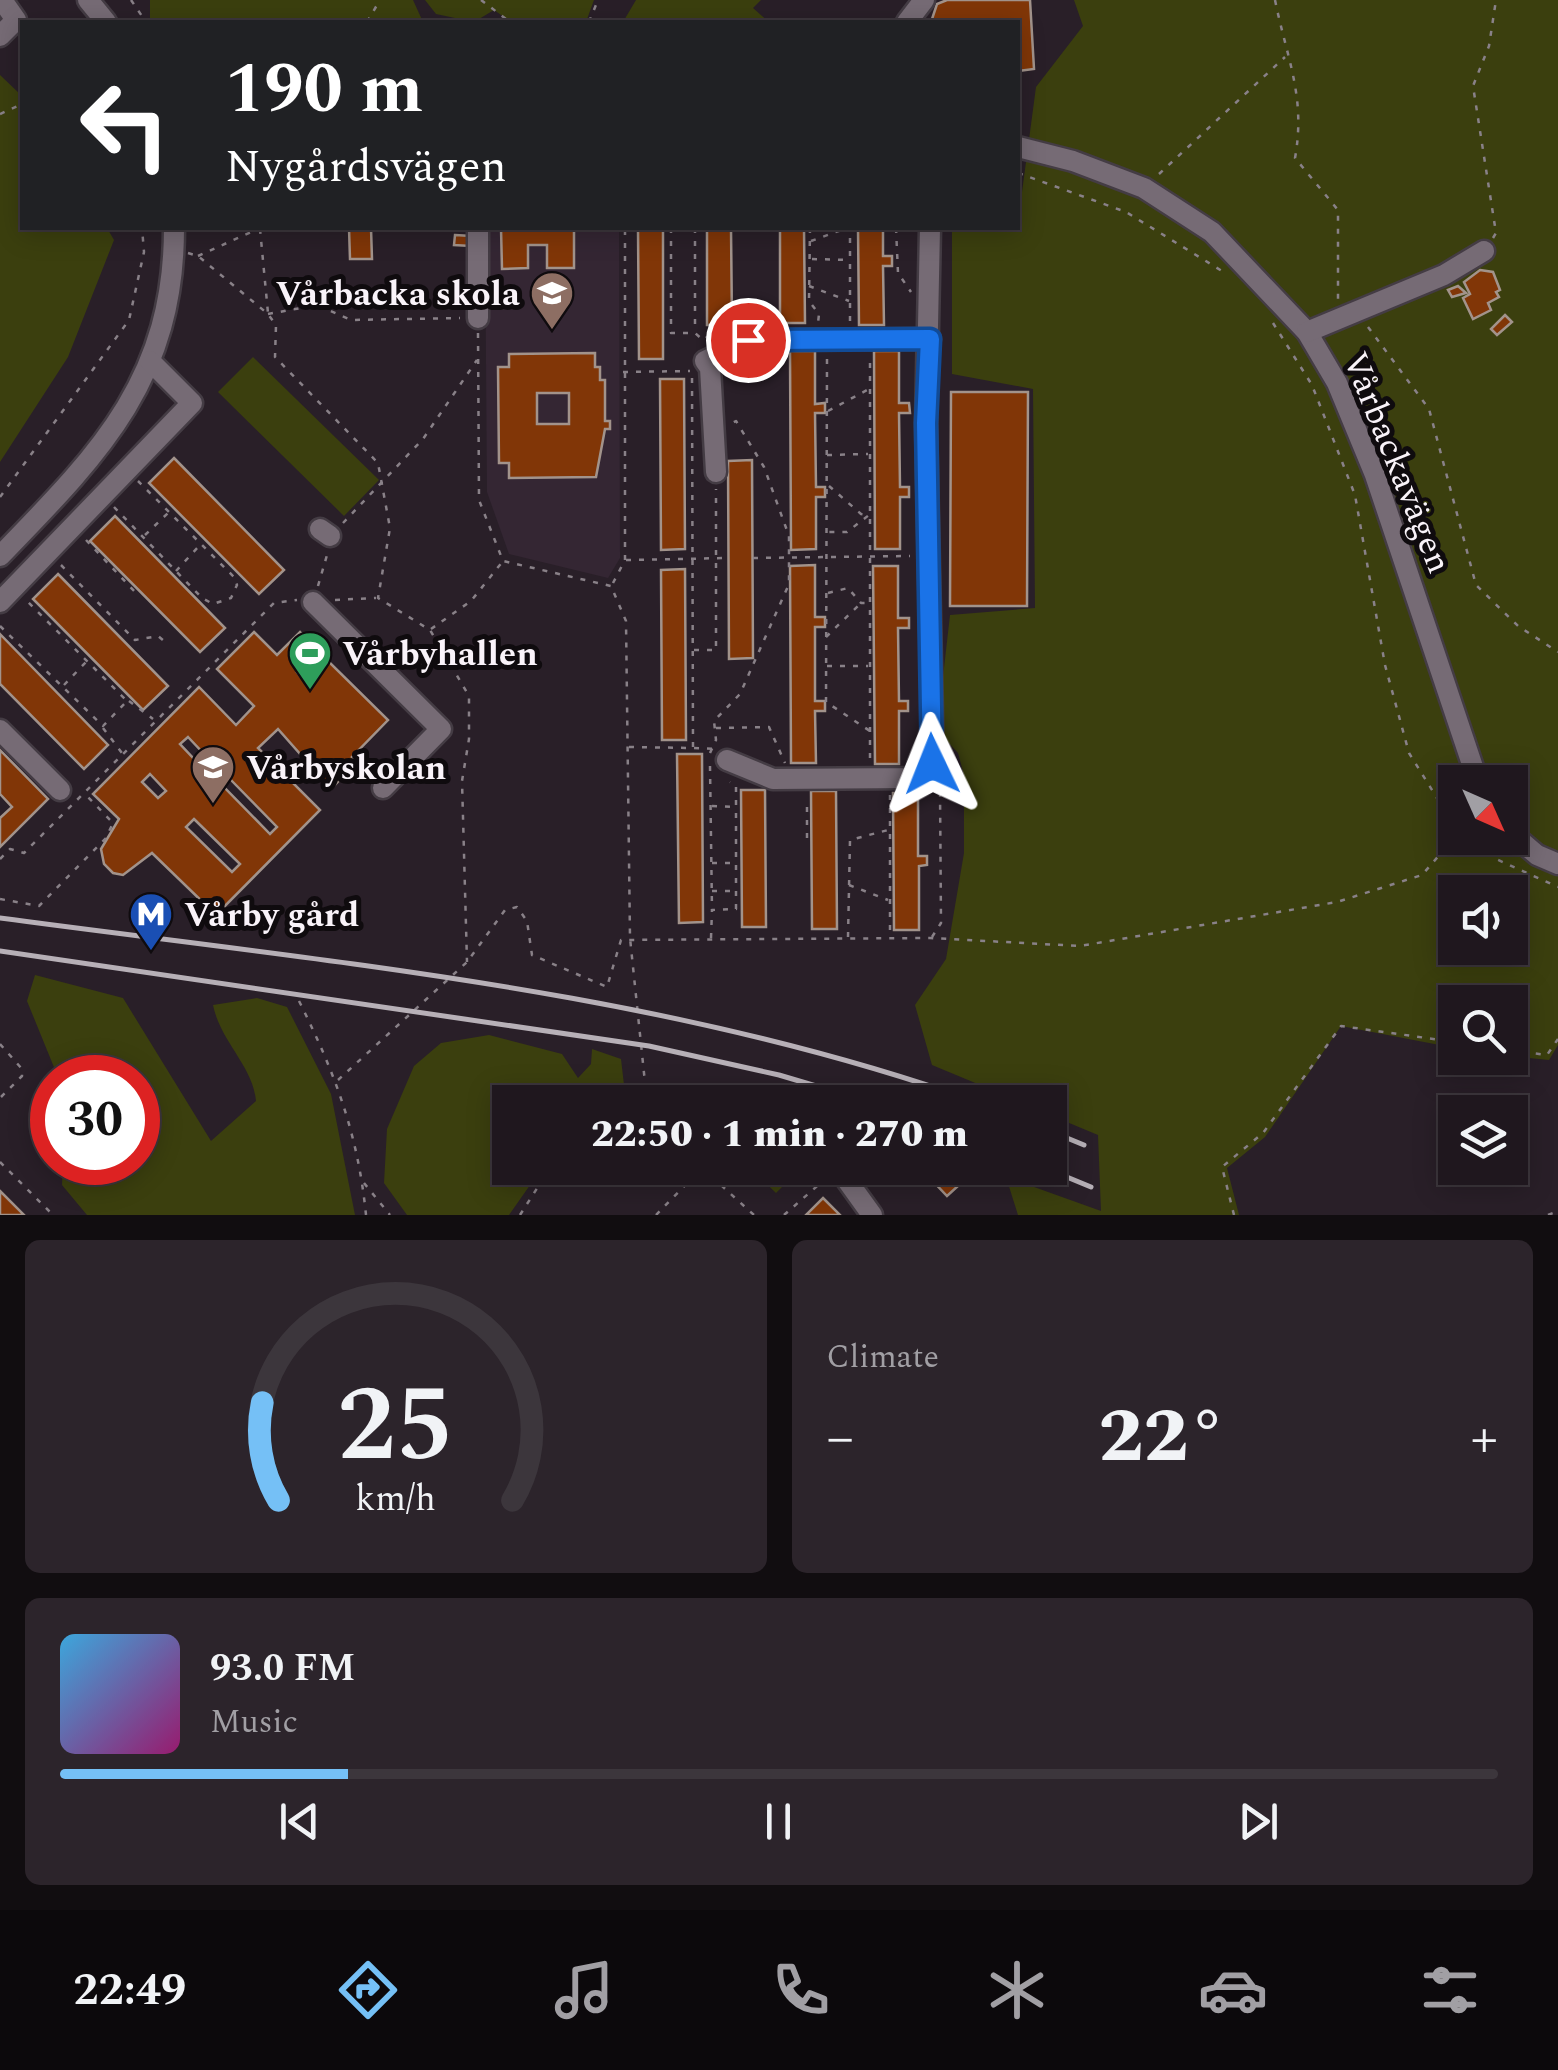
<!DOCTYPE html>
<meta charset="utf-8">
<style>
body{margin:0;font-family:Spectral,serif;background:#2c242b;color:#f1f3f6;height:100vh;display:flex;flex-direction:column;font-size:38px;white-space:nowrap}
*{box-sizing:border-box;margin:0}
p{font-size:32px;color:#a19fa4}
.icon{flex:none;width:55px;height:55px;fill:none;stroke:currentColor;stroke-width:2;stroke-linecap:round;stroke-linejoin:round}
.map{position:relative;height:1215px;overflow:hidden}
.sheet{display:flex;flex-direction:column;gap:25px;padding:25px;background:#110d10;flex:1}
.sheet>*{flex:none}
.top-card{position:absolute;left:20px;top:20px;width:1000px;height:210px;border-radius:0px;box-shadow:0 5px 25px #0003,0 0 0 2px #3c363c;background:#202124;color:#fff;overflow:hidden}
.needle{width:65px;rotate:135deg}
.controls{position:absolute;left:1438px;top:765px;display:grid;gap:20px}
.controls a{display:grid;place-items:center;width:90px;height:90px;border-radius:0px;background:#1f171e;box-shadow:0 5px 25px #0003,0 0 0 2px #3c363c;font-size:50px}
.speed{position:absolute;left:30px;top:1055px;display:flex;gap:20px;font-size:50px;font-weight:700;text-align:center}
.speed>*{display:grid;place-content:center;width:130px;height:130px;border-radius:50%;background:#1f171e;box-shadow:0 5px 25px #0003,0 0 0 2px #3c363c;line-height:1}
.speed .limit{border:15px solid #d22;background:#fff;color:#111}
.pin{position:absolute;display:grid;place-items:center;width:85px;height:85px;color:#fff;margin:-42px;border:5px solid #fff;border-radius:50%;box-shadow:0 2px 10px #0007}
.me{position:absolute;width:110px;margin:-55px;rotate:358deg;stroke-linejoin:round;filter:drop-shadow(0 0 8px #0008)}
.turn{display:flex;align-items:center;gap:35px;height:210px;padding:0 40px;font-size:45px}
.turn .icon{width:130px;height:130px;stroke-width:2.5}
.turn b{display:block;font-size:70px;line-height:85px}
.big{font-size:75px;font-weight:800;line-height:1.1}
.sheet .card{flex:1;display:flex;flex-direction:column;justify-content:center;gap:15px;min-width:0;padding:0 35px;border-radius:15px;background:#2c242b}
.sheet .dial{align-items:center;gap:0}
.dial svg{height:260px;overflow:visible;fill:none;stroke:#3c363c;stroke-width:7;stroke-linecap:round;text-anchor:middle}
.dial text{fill:#f1f3f6;stroke:none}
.song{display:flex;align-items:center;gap:30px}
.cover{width:120px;height:120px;border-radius:15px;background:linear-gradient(135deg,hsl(200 70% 55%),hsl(320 70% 35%))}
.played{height:10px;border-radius:5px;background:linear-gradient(90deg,#75c0f6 20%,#3c363c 20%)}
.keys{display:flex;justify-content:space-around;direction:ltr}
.heat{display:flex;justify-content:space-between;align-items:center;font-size:55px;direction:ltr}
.sheet .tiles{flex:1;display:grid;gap:25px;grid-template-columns:1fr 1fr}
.card:last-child{grid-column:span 2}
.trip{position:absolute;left:492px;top:1085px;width:575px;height:100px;border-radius:0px;background:#1f171e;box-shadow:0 5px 25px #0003,0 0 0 2px #3c363c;font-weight:800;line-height:100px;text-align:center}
.tabs{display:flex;height:160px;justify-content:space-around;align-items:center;background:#0c090c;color:#a19fa4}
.tabs .icon{width:70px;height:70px}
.tabs .on{color:#75c0f6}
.tabs b{font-size:45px;color:#f1f3f6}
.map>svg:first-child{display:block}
.built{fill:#342633}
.green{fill:#3b3f0e;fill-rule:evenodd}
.building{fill:#813607;stroke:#a2938b;stroke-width:2.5;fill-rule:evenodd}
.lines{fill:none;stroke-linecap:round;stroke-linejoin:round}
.minor-casing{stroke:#443c44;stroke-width:25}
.path{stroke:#898188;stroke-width:2.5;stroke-dasharray:5 8;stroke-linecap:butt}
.minor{stroke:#766b75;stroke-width:20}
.rail{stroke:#b7b0b7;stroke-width:5}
.route-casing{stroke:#114b97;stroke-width:25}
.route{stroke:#1a73e8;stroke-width:18}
.labels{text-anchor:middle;stroke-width:10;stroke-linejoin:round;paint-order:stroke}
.poi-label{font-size:35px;font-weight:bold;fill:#f9f3f9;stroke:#0f0b0e;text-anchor:start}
.street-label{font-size:35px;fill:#f9f3f9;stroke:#0f0b0e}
</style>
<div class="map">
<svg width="1558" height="1215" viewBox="0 0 1558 1215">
<rect width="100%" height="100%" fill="#291f28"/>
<path class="built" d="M485 228H619L620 558 608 578 509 554 487 492Z"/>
<g class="green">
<path d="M150 0H413L423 22H150Z"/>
<path d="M425 0H594L586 22H511L494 10 474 22 436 14Z"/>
<path d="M636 0H761L753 8 769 22H623Z"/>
<path d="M1074 0H1558V1045L1549 1060 1510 1056V1002H1455V1048L1341 1026 1265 1137 1227 1168 1239 1215H1018L1006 1177 1101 1211 1098 1135 1050 1115V1102H1021L932 1065 915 1005 946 959 964 853V775L958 753 937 730 950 615 1035 608 1033 389 952 374V228H1018V191L1022 192 1036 87 1083 26ZM1455 782H1510V838H1455ZM1455 892H1510V948H1455Z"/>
<path d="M0 75 22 96V228H107L114 240 68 357 0 462Z"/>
<path d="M253 357 379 480 344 516 218 392Z"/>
<path d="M35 975 123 998 211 1141 256 1101C253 1066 220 1041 213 1005L257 998 287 1007 331 1094 355 1215H87L62 1185 63 1163 138 1162V1078L58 1077 27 1001Z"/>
<path d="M489 1035 562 1054 578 1078 591 1064 592 1049 621 1059 626 1102H510V1168H542L509 1215H407L384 1183 387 1129 414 1066 441 1043Z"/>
<path d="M750 1168H801L776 1193Z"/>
</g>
<g class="building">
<path d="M947 0H1030L1034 69 1018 71V22H931L937 4Z"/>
<path d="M349 228H371L372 259H350Z"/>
<path d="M501 228H574V268H547V245H528V268L502 269Z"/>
<path d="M638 228H663V359H639Z"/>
<path d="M707 228H731L732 325H707Z"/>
<path d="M780 228H804L805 323H780Z"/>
<path d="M858 228H883V256H892V266H883L884 325H859Z"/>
<path d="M455 235 471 236V246L454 245Z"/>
<path d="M1480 270 1493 272 1500 290 1496 292 1499 297 1488 303 1491 310 1473 319 1463 298 1470 294 1464 282Z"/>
<path d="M1458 286 1466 293 1452 297 1448 290Z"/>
<path d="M1505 315 1512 322 1497 335 1491 329Z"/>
<path d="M790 351H815V404L825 403V413H815L816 487H825V497H816V549L791 550Z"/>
<path d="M874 351H899V403H909L910 413H899L900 487H909V497H900V549H875Z"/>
<path d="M595 353V367H600V380H605V421H610V429H605L596 477 509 478V463H499L498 367H509V354ZM537 393H569V424H537Z"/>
<path d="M660 379H684L685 549 661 550Z"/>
<path d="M951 392H1028L1027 606H950Z"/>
<path d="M174 458 284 570 259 594 149 483Z"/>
<path d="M752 460 753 658 729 659 728 461Z"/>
<path d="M115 516 225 628 200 652 90 541Z"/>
<path d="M815 565V617H825V627H815V701H825V711H815L816 763H791L790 566Z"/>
<path d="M873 566H898V618H909V628H898L899 701H908V711H899V764H875Z"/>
<path d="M685 569 686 740H662L661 570Z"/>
<path d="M58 574 168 686 143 710 33 599Z"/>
<path d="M254 632 277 655 300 632 318 651 297 672 300 676 321 654 388 720 352 757 357 762 331 789 278 729 258 748 320 810 216 915 152 853 123 875 113 873 104 864 101 849 119 819 93 794 199 687 236 725 254 706 217 669ZM188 737 204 754 196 761 180 744ZM150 774 166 791 158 798 142 782ZM230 779 277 827 270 834 223 786ZM194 819 240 864 232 872 186 827Z"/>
<path d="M0 634 108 745 84 769 0 684Z"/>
<path d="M0 750 48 799 0 847V818L12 807 0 794Z"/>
<path d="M677 754H702L703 922 679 923Z"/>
<path d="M741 790H765L766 927H742Z"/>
<path d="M811 791H836L837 929H812Z"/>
<path d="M893 793H918V856H927V865L919 866V930H894Z"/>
<path d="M941 1168H961L969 1176 947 1196 930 1178Z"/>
<path d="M0 1191 24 1215H0Z"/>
<path d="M823 1198 840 1215H806Z"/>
</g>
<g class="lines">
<g class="minor-casing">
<g id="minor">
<path d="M88 0 106 22"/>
<path d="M907 22 924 0"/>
<path d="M0 36 16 20 2 0"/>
<path d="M1018 147 1073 161 1144 188 1212 232 1307 332 1337 383 1375 475 1478 782"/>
<path d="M478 318V228"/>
<path d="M1307 332 1444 275 1484 251"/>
<path d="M716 472 710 368 705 361 748 340 930 339"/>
<path d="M320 529 330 536"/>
<path d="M0 556C99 454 174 380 174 228"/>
<path d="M0 602 192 403 150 361"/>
<path d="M313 602 441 729 383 788"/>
<path d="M0 730 60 790"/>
<path d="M727 760 773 779 909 778 923 775 933 764 926 423 930 228"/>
<path d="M1510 832 1537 855 1558 864"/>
<path d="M841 1172 872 1215"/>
</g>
</g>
<g class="path">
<path d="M131 0 146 22"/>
<path d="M481 0 510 22"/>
<path d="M1275 0C1287 59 1306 97 1295 158L1338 210V300"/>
<path d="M367 22 380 0"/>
<path d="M589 22 598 0"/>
<path d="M0 114 22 104"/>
<path d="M1018 173 1126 212 1222 271"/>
<path d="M1159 174 1285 57"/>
<path d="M671 228V333H695L703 340 714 332H725"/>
<path d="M695 228V331"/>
<path d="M810 228 809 301 819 314 818 323"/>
<path d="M896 228 898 273 911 292"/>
<path d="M260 229 268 313"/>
<path d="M1493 238 1496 233 1473 86 1489 46 1496 0"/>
<path d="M811 241 847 228"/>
<path d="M188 253 198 256 268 314 276 325 275 357 378 463 390 528 378 598 430 630 469 696V739L462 781 467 962"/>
<path d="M198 256 260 228"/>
<path d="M812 259 849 260"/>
<path d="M809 286 849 301"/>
<path d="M268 314 317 305 351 320 460 318"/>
<path d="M850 321V228"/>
<path d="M1273 323 1312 385 1355 495 1385 665 1409 753 1455 827"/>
<path d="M1368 327 1429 409 1476 585 1518 626 1558 652"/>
<path d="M478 333 479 500 503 561 611 586 626 621 630 938 647 1102"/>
<path d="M827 359 826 702 870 731"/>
<path d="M623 372 690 371"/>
<path d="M828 411 869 389"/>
<path d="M827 455 868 454"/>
<path d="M829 486 861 514 869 515 847 532H829"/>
<path d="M0 497 129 320 144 252 142 228"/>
<path d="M114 507 202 598 213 604 231 598 237 585 234 577 138 481"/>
<path d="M343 523 423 439 477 360"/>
<path d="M145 535 168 513"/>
<path d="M86 540 136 593"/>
<path d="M753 558 910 556"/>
<path d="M626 560 728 558"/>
<path d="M61 565 135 640 158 636 164 641"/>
<path d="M176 571 200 545"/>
<path d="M613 583 625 560V228"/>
<path d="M318 586 327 555"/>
<path d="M828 593 848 588 861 603H868"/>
<path d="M335 600 376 598"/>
<path d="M0 626 103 726 127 701 26 600"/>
<path d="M431 629 471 601 503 561"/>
<path d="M826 637 861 603"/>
<path d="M694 650H716V489"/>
<path d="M827 666H868"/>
<path d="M64 685 86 662"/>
<path d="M129 701 153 719"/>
<path d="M103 728 122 753"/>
<path d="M716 728 769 727 785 763"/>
<path d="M629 747 693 748 692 374"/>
<path d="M694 748 716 749"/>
<path d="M710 753 716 740 714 721 740 694 789 584V536L764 467 736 421 732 423"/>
<path d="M870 758V356"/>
<path d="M710 766 712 910"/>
<path d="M890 795V937"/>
<path d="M712 806 734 807"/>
<path d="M807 838V799"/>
<path d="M1466 838 1496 859 1558 887"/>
<path d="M0 859 10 849 24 853 274 603 297 600"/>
<path d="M712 863H734"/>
<path d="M849 885 888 900"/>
<path d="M712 891H734"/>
<path d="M0 899 39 906 106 838 113 823 86 795"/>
<path d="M848 937 850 840 888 830"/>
<path d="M932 937 941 923 940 789H935"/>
<path d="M711 938 712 910 736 909V786L730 782"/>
<path d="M299 1001C335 1073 358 1134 366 1215"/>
<path d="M0 1044 22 1069V1076L0 1098"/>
<path d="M1510 1050 1547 1055 1558 1039"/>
<path d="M338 1080 467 962 505 910 517 907 527 921 532 955 607 987 621 940 930 938 1080 946 1337 902 1422 875 1455 837"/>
<path d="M0 1162 53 1215"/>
<path d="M702 1168 754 1215"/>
<path d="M364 1183 390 1215"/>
<path d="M520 1215 550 1168"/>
<path d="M656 1215 701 1169"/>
<path d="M784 1215 824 1180"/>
<path d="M1234 1215 1222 1167 1263 1133 1341 1026 1455 1042"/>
<path d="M1548 1215 1558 1211"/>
</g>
<use href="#minor" class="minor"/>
<g class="rail">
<path d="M0 918C328 962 664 991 977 1102"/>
<path d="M0 951 649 1046 779 1075 870 1102"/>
<path d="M1050 1131 1084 1145"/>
<path d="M1045 1168 1091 1187"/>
</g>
</g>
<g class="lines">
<g class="route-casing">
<path id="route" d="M748 340 930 339 926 423 932 764"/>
</g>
<use href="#route" class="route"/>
</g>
<defs>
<g id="school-pin" transform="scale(2.25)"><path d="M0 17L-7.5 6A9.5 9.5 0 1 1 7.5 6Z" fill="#8d6e63" stroke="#0f0b0e"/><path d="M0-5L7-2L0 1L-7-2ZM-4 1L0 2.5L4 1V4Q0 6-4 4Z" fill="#fff"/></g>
<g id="stadium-pin" transform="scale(2.25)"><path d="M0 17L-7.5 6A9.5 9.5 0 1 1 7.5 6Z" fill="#2e9e5b" stroke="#0f0b0e"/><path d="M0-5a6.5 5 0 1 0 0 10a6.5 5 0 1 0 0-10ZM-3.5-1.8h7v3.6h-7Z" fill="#fff"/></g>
<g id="metro-pin" transform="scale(2.25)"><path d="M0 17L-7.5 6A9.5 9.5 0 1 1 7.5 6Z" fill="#1a4fb4" stroke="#0f0b0e"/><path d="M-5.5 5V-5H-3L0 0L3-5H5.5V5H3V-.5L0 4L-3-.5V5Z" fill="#fff"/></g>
</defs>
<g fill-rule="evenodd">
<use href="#school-pin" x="552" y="293"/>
<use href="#stadium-pin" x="310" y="653"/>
<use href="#school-pin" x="213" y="767"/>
<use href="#metro-pin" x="151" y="914"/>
</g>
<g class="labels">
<g class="poi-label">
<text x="520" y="305" text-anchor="end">Vårbacka skola</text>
<text x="342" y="665">Vårbyhallen</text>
<text x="246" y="779">Vårbyskolan</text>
<text x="184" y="926">Vårby gård</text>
</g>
<g class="street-label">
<text transform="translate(1398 462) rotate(68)" y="12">Vårbackavägen</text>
</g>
</g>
</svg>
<div class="controls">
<a><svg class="needle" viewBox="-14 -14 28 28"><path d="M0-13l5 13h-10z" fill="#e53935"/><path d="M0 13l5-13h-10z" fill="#a19fa4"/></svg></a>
<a><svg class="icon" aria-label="sound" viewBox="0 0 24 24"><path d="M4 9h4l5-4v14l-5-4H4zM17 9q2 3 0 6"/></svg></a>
<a><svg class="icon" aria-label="search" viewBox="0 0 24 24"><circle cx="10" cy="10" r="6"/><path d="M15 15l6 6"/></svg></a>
<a><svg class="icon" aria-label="layers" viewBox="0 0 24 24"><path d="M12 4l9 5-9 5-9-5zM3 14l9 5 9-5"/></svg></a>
</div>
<div class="speed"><div class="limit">30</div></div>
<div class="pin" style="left:748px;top:340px;background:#d93025"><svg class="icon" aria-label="arrive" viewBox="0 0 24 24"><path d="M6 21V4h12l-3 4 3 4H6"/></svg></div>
<svg class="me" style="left:932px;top:764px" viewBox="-20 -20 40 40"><path d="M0-17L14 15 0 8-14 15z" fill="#1a73e8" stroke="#fff" stroke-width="4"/></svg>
<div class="trip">22:50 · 1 min · 270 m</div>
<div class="top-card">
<div class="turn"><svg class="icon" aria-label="left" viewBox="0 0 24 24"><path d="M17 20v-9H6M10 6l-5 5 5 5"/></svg><div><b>190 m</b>Nygårdsvägen</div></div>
</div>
</div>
<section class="sheet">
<div class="tiles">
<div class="card dial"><svg viewBox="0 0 100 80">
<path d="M14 69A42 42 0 1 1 86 69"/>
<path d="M14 69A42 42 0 0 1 9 39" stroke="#75c0f6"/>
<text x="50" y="56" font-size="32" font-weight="700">25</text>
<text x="50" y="72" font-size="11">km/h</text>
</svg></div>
<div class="card"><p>Climate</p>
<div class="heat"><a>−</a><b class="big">22°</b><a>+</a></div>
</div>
<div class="card">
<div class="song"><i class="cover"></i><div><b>93.0 FM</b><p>Music</p></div></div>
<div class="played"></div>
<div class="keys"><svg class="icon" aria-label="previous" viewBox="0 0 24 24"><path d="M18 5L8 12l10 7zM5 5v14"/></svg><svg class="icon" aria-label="pause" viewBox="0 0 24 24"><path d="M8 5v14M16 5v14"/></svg><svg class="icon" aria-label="next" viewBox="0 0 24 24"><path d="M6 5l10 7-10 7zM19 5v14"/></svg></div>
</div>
</div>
</section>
<nav class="tabs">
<b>22:49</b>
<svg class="icon on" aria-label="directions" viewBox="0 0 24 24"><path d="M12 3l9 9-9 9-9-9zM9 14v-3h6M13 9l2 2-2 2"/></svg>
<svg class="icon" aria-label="music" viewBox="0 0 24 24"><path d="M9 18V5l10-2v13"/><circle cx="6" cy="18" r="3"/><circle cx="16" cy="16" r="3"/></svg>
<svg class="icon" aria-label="phone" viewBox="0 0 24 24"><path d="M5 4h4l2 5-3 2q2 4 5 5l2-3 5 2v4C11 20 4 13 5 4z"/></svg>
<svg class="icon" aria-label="climate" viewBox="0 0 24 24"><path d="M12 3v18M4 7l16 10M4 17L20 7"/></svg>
<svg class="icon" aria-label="car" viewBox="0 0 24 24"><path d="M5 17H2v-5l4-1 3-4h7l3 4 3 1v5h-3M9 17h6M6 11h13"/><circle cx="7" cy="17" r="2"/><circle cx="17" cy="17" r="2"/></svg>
<svg class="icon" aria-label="filters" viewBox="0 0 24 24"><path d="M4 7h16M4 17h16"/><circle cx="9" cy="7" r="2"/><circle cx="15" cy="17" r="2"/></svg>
</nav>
